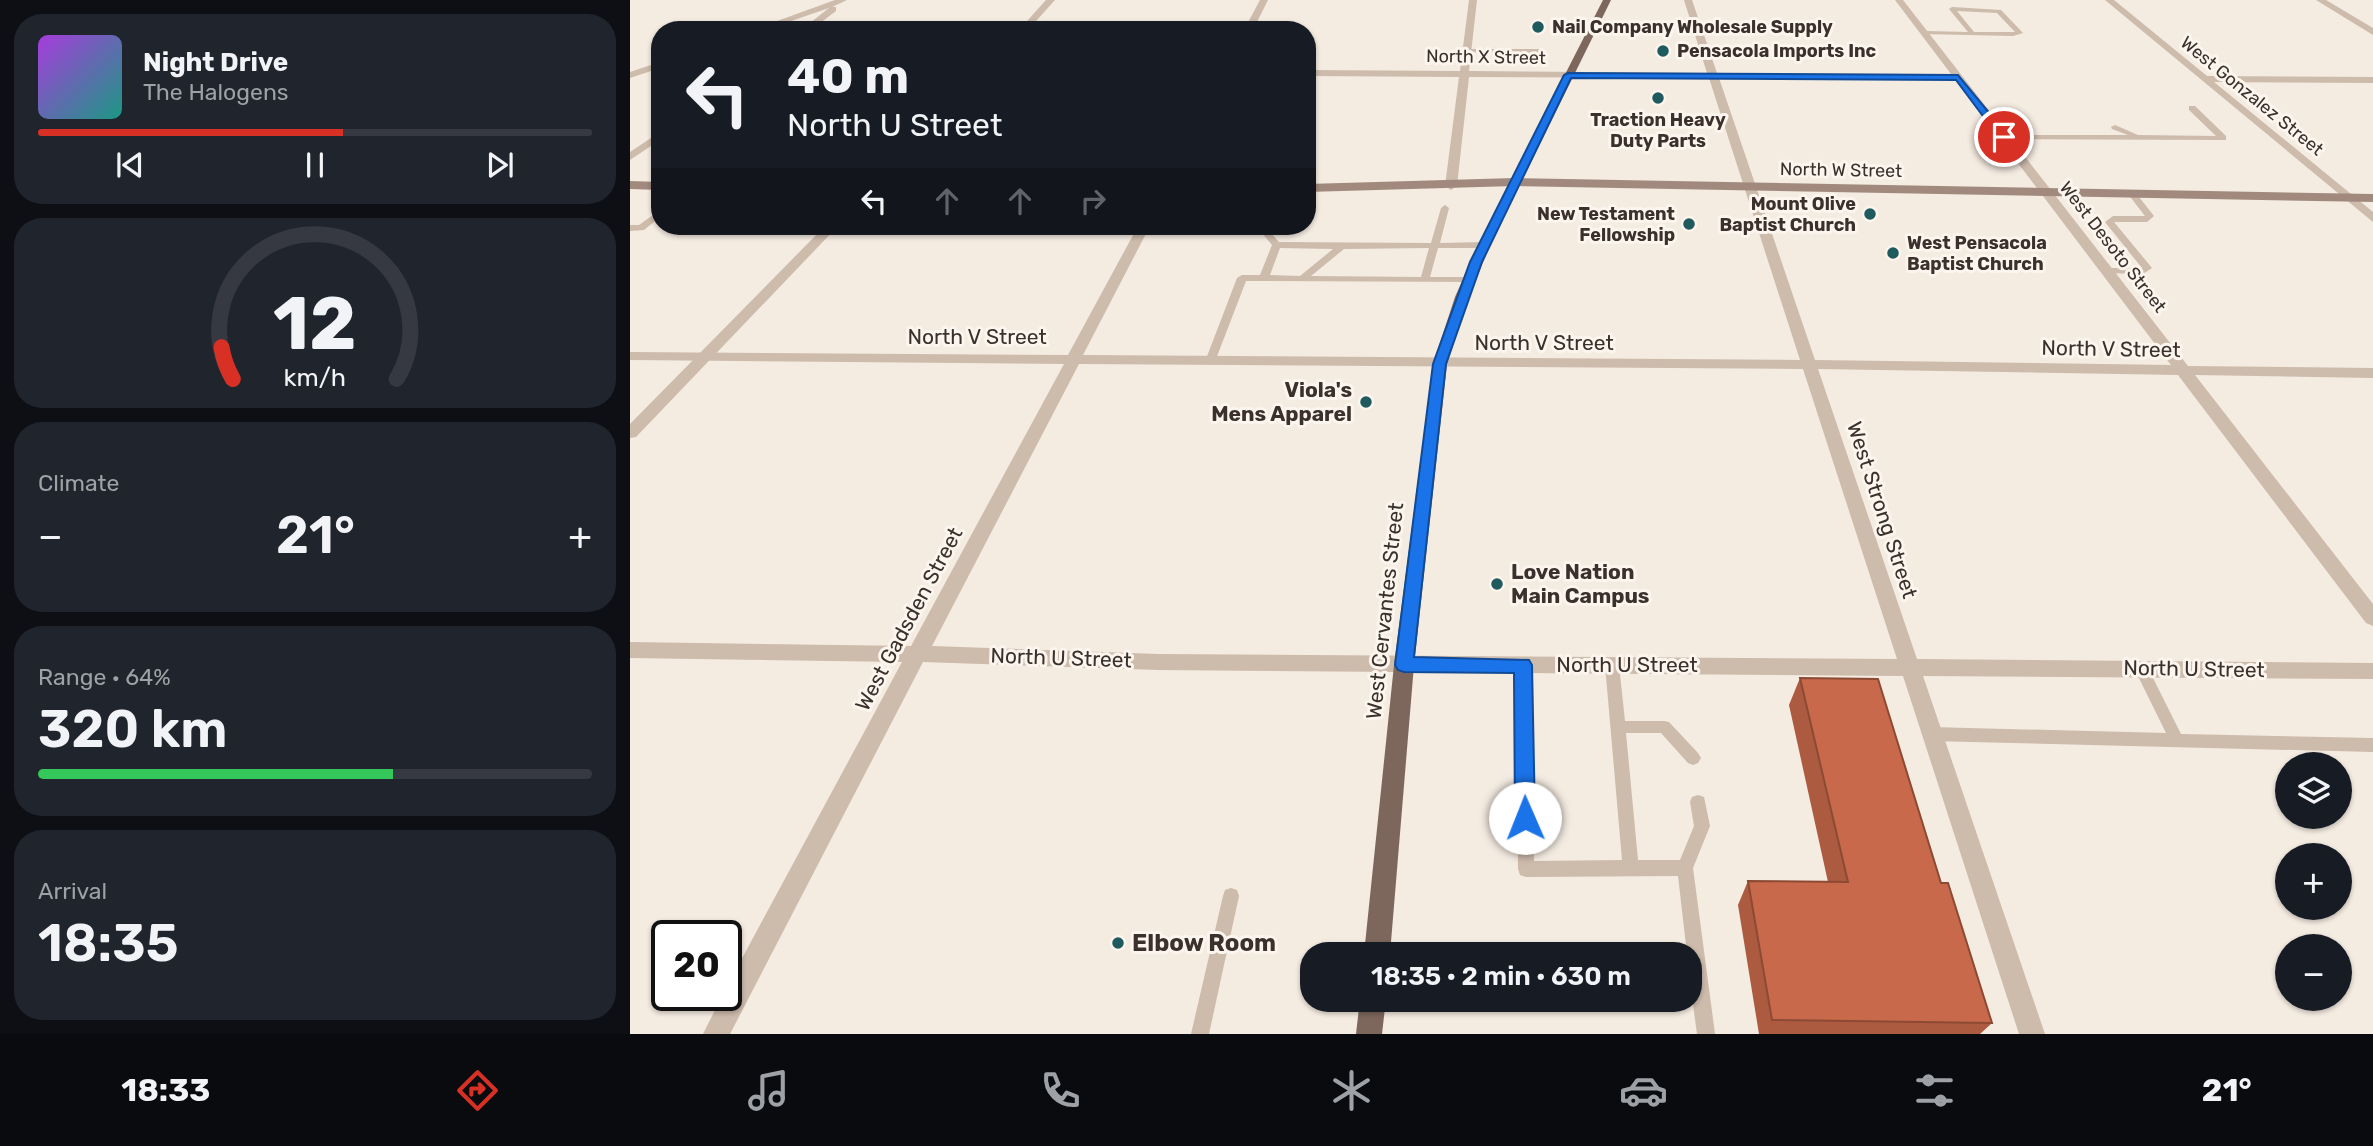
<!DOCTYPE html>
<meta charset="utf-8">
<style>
body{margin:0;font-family:Rubik,sans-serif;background:#20242c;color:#f1f3f6;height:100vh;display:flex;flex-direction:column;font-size:26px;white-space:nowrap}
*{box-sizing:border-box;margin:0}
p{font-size:23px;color:#9ea1a6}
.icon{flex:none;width:38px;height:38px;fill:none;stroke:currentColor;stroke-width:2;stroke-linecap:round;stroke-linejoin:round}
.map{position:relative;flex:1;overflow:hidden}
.drawer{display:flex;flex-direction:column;gap:14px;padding:14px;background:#0d0f14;width:630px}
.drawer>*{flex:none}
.top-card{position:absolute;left:21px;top:21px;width:665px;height:214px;border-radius:28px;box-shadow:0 2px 5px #0004;background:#171b24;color:#f1f3f6;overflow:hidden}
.fabs{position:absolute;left:1645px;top:752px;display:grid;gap:14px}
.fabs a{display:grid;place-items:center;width:77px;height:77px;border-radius:50%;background:#171b24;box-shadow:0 2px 5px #0004;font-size:35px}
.speed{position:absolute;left:21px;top:920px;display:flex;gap:14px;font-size:35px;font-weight:700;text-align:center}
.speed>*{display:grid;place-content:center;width:91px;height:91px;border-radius:50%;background:#171b24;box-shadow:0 2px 5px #0004;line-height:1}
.speed .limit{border:4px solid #111;border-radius:10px;background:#fff;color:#111}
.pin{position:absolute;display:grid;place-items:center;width:60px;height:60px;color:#fff;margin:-30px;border:4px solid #fff;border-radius:50%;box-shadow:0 2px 7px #0007}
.me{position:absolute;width:77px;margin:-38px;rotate:359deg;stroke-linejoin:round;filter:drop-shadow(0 0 5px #0008)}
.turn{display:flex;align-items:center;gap:24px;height:147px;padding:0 21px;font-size:32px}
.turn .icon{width:91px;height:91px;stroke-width:2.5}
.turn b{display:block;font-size:49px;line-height:60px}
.lanes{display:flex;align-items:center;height:66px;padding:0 21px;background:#0003;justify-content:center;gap:35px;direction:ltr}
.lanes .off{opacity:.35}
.big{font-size:52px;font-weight:600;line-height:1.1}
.drawer .widget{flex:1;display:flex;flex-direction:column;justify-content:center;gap:10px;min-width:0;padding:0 24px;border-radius:28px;background:#20242c}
.drawer .dial{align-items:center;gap:0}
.dial svg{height:182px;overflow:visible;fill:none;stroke:#363941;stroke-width:7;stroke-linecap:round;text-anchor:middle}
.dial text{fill:#f1f3f6;stroke:none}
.song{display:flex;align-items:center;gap:21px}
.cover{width:84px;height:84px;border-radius:10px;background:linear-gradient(135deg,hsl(280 70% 55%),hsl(170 70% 35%))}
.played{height:7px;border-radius:4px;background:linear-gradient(90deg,#d93025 55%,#363941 55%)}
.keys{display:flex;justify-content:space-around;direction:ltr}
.heat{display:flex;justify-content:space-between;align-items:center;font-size:38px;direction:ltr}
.charge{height:10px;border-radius:5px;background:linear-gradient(90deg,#34c759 64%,#363941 0)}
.trip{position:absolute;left:670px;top:942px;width:402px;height:70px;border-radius:28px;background:#171b24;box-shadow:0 2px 5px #0004;font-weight:600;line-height:70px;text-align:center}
.tabs{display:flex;height:112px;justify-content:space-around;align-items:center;background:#090b0e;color:#9ea1a6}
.tabs .icon{width:49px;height:49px}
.tabs .current{color:#d93025}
.tabs b{font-size:32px;color:#f1f3f6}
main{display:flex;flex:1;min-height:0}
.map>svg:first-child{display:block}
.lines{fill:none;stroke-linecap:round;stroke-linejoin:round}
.service{fill:#cdbbac;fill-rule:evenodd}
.minor{fill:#cdbbac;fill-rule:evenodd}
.tertiary{fill:#cdbbac;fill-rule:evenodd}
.secondary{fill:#a18a7d;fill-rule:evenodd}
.primary{fill:#7d675c;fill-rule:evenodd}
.wall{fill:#ac5a40}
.building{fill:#c8694b;stroke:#8c4a34;stroke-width:2}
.route{fill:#1a73e8;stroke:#114b97;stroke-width:2}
.poi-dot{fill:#1f5a5e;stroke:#fbf5ee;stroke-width:2.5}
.labels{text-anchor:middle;stroke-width:6;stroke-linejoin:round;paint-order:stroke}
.far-poi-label{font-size:18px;font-weight:bold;fill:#3b302b;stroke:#fbf5ee;text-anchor:start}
.far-street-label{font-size:18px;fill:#3b302b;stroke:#fbf5ee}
.street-label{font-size:21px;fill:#3b302b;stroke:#fbf5ee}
.poi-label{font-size:21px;font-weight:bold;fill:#3b302b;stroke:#fbf5ee;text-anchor:end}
.near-poi-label{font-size:24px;font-weight:bold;fill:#3b302b;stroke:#fbf5ee;text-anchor:start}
</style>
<main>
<section class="drawer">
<div class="widget">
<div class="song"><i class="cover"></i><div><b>Night Drive</b><p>The Halogens</p></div></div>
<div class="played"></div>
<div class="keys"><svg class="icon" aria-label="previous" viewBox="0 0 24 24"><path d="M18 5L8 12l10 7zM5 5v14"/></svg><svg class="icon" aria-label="pause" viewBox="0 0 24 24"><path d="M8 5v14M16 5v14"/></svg><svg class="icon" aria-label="next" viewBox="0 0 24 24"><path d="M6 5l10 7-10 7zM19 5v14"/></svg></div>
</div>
<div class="widget dial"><svg viewBox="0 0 100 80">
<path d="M14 69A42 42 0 1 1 86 69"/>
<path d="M14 69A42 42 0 0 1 9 55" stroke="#d93025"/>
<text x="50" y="56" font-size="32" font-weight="700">12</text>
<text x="50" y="72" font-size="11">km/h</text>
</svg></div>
<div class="widget"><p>Climate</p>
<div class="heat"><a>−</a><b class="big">21°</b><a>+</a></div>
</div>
<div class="widget"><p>Range · 64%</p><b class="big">320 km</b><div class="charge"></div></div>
<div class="widget"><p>Arrival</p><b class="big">18:35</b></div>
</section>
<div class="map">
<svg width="1743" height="1034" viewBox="0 0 1743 1034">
<rect width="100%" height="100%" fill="#f4ebe1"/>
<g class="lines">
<g class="service">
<path d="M1322 7 1371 10 1393 33 1383 36 1293 34 1295 31 1338 32 1319 9ZM1327 11 1367 13 1385 32H1344Z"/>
<path d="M838 49H909L912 51 909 53 836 52V50Z"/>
<path d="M1559 106H1565L1596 136V140L1374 139 1370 137 1374 135H1498L1482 129 1481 127 1485 125 1508 135 1586 136 1559 110Z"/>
<path d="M1499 192H1505L1524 216 1517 222H1484L1522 268 1513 274 1474 273V269L1477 268H1512L1475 222 1483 216H1515L1498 194Z"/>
<path d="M815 205 819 208 810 243 854 242 858 245 854 248H808L800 277H839L844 280 842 282 616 281 586 359 581 362 576 359 607 278 612 275H630L642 245 626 226H635L649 242 801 243 811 208ZM650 248 703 249 670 276 640 275ZM799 248 791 277 681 276 714 249Z"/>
<path d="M30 210V217L14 230 0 231V225H9Z"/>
<path d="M893 659 898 661 900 665 904 861 992 860 975 665 977 661 982 659 987 661 989 665 995 721H1034L1039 722 1068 753 1071 758 1068 763 1063 765 1058 763 1031 733H996L1008 860H1050L1064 826 1060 802 1062 797 1068 795 1074 797 1080 826 1063 868 1085 1034H1067L1060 982V954H1057L1048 876 896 877 890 875 888 869 886 665 888 661Z"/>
<path d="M1511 662 1516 664 1551 734 1743 738V752L1301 741 1296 739 1294 734 1296 729 1301 727 1536 733 1504 668 1506 664Z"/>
<path d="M601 888 607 890 609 896 579 1034H561L593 896 595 890Z"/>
</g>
<g class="minor">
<path d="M205 0H217L202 7H206V11L181 30H171L199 8 135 30H122Z"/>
<path d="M630 0H638L623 30H614Z"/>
<path d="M839 0H847L839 71 1077 73 1054 0H1062L1087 73 1321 74 1265 0H1273L1558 366 1743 368V378L1565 375 1743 604V626L1736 623 1548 375 1188 369 1287 659 1743 663V679L1293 676 1415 1034H1389L1273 676 529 670 293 662 100 1034H73L92 996H96V988L272 662 0 658V642L281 646 434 364 0 360V352L438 355 508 226H520L453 355 1170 360 1079 78 839 77 827 186 821 190 815 186 829 77 677 76V70L830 71ZM1089 78 1325 80 1541 365 1185 360ZM449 364 1173 369 1267 659 529 654 302 646Z"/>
<path d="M1475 0H1484L1577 76 1743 77V83L1584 82 1743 212V222Z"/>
<path d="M1686 0H1696L1743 28V35Z"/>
<path d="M30 62V68L0 78V72Z"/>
<path d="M30 132V140L0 160V152Z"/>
</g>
<g class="tertiary">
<path d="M416 0H425L398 30H389Z"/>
<path d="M195 226H208L6 437 0 438V424Z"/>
</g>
<g class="secondary">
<path d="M885 178 1743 194V202L885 186 677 192V184Z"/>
<path d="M0 181 30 182V190L0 189Z"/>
</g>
<g class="primary">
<path d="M973 0H981L860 245 839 297 817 364 784 665 760 954H734L764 665 803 364 825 297 848 245Z"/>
<path d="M730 999H756L752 1034H726Z"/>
</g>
</g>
<path class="wall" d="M1170 678 1311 883 1362 1023 1350 1034H1129L1108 905 1118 881 1198 882 1159 705Z"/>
<path class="building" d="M1170 678 1248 679 1311 883H1318L1362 1023 1142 1020 1118 881 1218 882Z"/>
<path class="route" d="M938 73 1328 75 1379 137 1370 139 1326 80 941 78 852 262 816 364 784 657 899 660 902 665 905 818 902 825 895 828 888 825 885 818 884 673 774 672 768 670 765 665 803 364 840 262 934 75Z"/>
<g class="poi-dot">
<circle cx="908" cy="27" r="7"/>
<circle cx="1033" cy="51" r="7"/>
<circle cx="1028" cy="98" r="7"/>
<circle cx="1240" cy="214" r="7"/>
<circle cx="1059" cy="224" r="7"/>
<circle cx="1263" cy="253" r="7"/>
<circle cx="736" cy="402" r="7"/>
<circle cx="867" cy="584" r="7"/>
<circle cx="488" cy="943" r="7"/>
</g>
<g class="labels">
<g class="far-poi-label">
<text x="922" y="33">Nail Company Wholesale Supply</text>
<text x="1047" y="57">Pensacola Imports Inc</text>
<text x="1028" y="126" text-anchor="middle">Traction Heavy<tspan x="1028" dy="21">Duty Parts</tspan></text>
<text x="1226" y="210" text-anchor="end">Mount Olive<tspan x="1226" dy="21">Baptist Church</tspan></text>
<text x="1045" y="220" text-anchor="end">New Testament<tspan x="1045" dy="21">Fellowship</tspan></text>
<text x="1277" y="249">West Pensacola<tspan x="1277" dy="21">Baptist Church</tspan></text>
</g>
<g class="far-street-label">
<text transform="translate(856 57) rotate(1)" y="6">North X Street</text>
<text transform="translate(1622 96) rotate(39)" y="6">West Gonzalez Street</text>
<text transform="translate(1211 170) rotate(1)" y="6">North W Street</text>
<text transform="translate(1483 247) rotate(52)" y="6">West Desoto Street</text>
</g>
<g class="street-label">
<text x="347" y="344">North V Street</text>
<text x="914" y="350">North V Street</text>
<text transform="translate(1481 349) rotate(1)" y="7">North V Street</text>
<text transform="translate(1252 510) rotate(72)" y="7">West Strong Street</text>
<text transform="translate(755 611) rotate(-84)" y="7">West Cervantes Street</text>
<text transform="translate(279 619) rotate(-62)" y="7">West Gadsden Street</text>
<text transform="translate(431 658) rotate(2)" y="7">North U Street</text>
<text x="997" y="672">North U Street</text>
<text transform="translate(1564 669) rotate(1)" y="7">North U Street</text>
</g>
<g class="poi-label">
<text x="722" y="397">Viola's<tspan x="722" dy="24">Mens Apparel</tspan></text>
<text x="881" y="579" text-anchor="start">Love Nation<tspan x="881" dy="24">Main Campus</tspan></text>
</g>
<g class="near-poi-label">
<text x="502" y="951">Elbow Room</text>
</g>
</g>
</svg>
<div class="fabs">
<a><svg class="icon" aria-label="layers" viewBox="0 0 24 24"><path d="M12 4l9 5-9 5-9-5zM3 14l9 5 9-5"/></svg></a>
<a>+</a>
<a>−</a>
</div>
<div class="speed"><div class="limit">20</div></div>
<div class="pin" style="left:1374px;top:137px;background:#d93025"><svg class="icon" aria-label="arrive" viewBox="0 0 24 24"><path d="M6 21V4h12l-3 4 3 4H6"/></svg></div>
<svg class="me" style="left:895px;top:818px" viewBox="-20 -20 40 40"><circle r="19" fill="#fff"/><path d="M0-13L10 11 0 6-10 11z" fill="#1a73e8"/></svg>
<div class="trip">18:35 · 2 min · 630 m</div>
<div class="top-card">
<div class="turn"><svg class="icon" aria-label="left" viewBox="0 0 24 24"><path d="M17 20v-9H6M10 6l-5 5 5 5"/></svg><div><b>40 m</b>North U Street</div></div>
<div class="lanes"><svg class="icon" aria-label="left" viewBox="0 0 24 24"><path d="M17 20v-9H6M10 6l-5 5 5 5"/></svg><svg class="icon off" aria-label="ahead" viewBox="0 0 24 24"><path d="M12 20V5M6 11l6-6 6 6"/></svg><svg class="icon off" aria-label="ahead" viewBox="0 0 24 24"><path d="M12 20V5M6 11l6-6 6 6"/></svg><svg class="icon off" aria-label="right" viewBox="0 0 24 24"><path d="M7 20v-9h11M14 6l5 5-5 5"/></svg></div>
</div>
</div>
</main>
<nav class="tabs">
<b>18:33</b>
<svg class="icon current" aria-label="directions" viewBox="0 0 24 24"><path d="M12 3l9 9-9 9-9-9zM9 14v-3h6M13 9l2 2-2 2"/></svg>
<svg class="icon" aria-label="music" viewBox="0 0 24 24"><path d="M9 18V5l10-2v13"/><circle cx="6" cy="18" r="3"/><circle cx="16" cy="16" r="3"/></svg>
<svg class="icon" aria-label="phone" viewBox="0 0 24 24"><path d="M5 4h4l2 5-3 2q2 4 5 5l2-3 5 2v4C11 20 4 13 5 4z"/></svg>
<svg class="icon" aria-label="climate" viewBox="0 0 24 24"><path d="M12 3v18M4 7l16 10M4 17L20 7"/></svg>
<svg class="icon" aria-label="car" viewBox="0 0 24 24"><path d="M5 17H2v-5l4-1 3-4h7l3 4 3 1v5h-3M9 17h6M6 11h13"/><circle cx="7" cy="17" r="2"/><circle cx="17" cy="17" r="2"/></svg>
<svg class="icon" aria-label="filters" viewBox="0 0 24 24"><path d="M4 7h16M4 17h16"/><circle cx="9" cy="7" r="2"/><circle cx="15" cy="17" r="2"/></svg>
<b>21°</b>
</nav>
